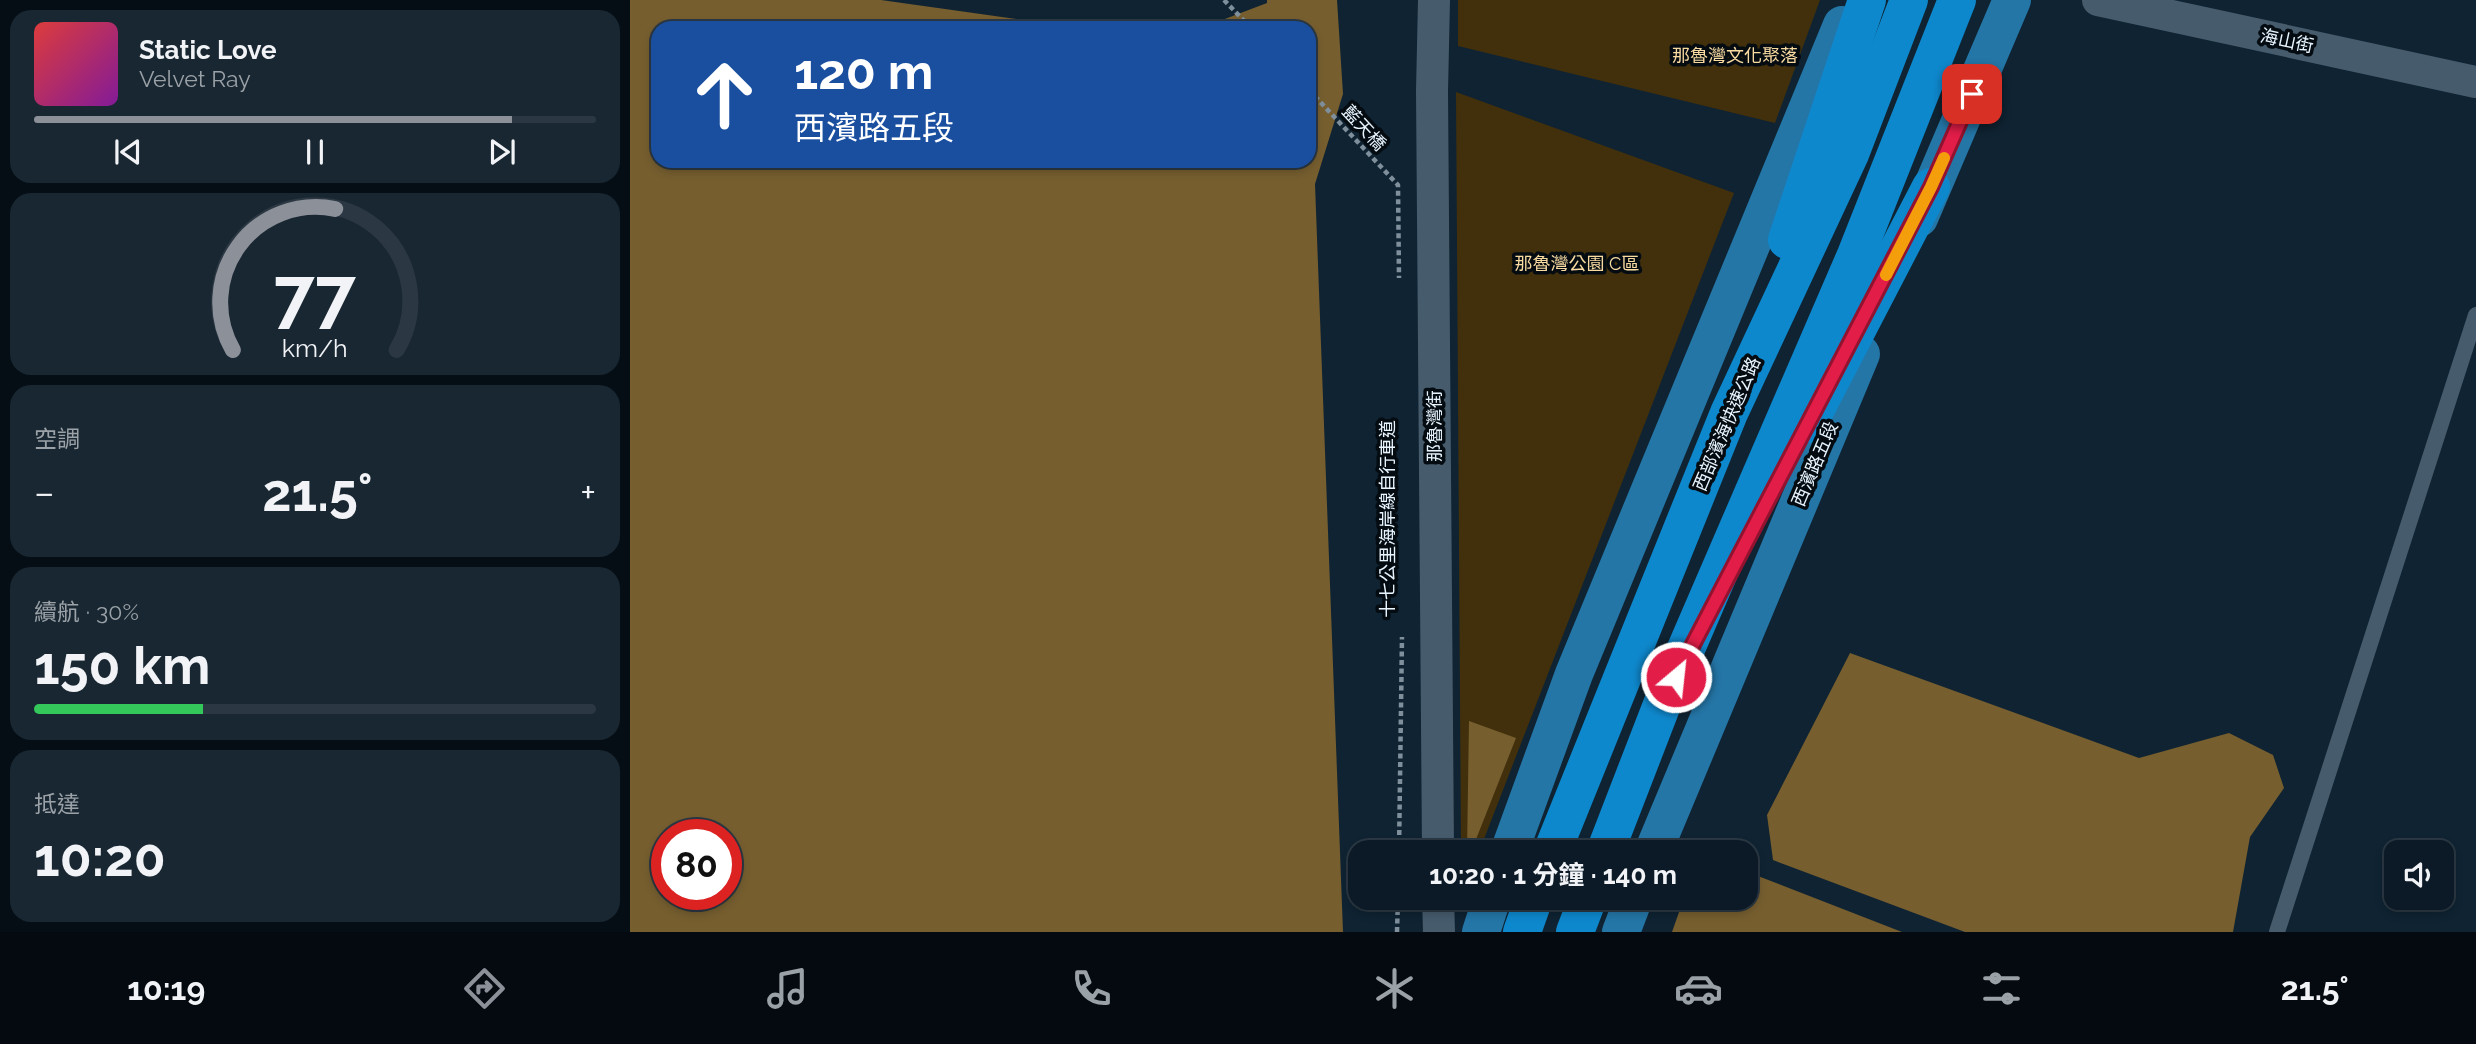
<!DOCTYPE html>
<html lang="zh-TW">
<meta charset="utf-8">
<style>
body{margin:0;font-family:Raleway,"Noto Sans TC",sans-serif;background:#192732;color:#f1f3f6;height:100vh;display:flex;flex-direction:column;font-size:26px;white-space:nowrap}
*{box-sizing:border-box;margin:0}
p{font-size:23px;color:#9aa1a7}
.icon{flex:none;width:38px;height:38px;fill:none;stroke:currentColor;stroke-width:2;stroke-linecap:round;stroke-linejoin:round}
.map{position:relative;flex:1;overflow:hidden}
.details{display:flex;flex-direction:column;gap:10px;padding:10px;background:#060e15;width:630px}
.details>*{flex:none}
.banner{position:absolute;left:21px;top:21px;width:665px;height:147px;border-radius:21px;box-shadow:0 4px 10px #0003,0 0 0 2px #2b3843;background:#1a4fa0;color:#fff;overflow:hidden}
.tools{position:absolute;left:1754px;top:840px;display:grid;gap:14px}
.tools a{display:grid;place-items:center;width:70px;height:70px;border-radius:14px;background:#0b1a26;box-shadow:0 4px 10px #0003,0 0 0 2px #2b3843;font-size:35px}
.speed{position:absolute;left:21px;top:819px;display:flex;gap:14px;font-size:35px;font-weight:700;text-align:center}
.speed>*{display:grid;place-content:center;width:91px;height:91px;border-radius:50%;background:#0b1a26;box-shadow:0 4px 10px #0003,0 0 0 2px #2b3843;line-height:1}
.speed .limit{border:10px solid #d22;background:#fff;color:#111}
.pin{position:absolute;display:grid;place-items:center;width:60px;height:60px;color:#fff;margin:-30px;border-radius:14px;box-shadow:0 4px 10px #0006}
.me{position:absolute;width:77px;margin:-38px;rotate:28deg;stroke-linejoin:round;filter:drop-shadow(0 0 5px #0008)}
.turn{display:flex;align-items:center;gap:24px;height:147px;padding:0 28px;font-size:32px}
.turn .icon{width:91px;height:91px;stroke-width:2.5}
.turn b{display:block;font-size:49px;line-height:60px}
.big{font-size:52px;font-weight:700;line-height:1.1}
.details .card{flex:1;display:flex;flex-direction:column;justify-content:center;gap:10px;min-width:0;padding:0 24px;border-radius:21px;background:#192732}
.details .dial{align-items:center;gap:0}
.dial svg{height:182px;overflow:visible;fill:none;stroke:#2b3843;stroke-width:7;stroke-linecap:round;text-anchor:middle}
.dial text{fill:#f1f3f6;stroke:none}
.song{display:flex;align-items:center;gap:21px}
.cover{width:84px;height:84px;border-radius:10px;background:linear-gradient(135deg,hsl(0 70% 55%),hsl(290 70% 35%))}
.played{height:7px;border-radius:4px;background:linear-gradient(90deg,#8c9099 85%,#2b3843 85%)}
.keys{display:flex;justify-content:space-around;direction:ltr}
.heat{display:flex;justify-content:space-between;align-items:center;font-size:38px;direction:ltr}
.charge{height:10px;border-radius:5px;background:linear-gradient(90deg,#34c759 30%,#2b3843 0)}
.trip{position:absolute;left:718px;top:840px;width:410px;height:70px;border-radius:21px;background:#0b1a26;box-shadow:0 4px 10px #0003,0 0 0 2px #2b3843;font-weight:700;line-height:70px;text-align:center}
.dock{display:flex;height:112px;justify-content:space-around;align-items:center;background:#040a0f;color:#9aa1a7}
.dock .icon{width:49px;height:49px}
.dock .active{color:#8c9099}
.dock b{font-size:32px;color:#f1f3f6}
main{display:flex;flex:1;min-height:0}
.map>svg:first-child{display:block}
.green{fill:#42300c}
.water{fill:#765e2f;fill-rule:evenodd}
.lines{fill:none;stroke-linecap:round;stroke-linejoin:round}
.path{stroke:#7f909c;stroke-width:4.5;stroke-dasharray:5 3.5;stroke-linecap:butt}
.lane{stroke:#465c6d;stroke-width:16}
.street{stroke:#465c6d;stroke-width:32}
.primary{stroke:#2476a7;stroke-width:38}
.highway{stroke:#0e88cd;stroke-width:38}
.route-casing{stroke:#92132f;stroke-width:18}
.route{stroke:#e11d48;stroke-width:12}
.slow{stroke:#f59e0b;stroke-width:12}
.labels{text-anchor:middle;stroke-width:7;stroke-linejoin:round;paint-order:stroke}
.street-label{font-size:18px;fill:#e8f5ff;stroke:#040c12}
.park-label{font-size:18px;fill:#f9daa1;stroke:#040c12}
</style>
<main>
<section class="details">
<div class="card">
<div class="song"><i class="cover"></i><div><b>Static Love</b><p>Velvet Ray</p></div></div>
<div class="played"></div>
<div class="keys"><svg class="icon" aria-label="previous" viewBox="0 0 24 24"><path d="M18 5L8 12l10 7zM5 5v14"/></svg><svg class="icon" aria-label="pause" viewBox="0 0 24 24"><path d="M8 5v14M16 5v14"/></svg><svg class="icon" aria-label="next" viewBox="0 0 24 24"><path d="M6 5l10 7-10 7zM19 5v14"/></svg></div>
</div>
<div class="card dial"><svg viewBox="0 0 100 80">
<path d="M14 69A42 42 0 1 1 86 69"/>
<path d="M14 69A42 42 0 0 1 59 7" stroke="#8c9099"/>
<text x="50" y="56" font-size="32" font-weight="700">77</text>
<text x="50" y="72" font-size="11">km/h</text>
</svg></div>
<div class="card"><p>空調</p>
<div class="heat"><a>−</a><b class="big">21.5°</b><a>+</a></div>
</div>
<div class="card"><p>續航 · 30%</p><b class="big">150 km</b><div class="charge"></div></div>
<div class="card"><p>抵達</p><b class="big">10:20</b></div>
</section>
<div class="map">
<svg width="1846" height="932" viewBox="0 0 1846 932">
<rect width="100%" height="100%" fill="#0f2332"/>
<g class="green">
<path d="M828 0H1190L1145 123 828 46Z"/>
<path d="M826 92 1104 193 849 852H831Z"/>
</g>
<g class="water">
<path d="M0 0H251L450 28H28V161H679V28H571L637 3V0H707L713 94 685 184 713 932H0ZM37 835H96V894H37Z"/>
<path d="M1220 653 1509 758 1599 733 1643 755 1654 788 1620 837 1603 932H1335L1143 860 1137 815Z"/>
<path d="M839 721 886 738 841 852H837Z"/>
<path d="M1115 871 1272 932H1042L1054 898H1115Z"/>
</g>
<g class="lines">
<g class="path">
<path d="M594 0 621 28"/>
<path d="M679 90 768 185 769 278"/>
<path d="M769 852 772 637"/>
<path d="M767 932 768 898"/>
</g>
<path class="lane" d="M1647 932 1846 315"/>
<g class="street">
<path d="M804 0 802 91 808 852"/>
<path d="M1468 0 1846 82"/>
<path d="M808 898 809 932"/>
</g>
<g class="primary">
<path d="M1289 218 1382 0"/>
<path d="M879 852 944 674 1212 25"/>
<path d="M1023 852 1231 354"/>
<path d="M851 932 862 898"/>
<path d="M991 932 1004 898"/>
</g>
<g class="highway">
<path d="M1157 240 1237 0"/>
<path d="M1178 424 1301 187"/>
<path d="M922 852 1099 413 1220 154 1279 0"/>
<path d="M975 852 1033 702 1226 255 1327 0"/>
<path d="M892 932 904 898"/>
<path d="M945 932 958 898"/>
</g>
</g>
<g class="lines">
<g class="route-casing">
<path id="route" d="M1046 677 1301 187 1342 94"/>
</g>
<use href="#route" class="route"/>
<path class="slow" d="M1256 275 1301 187 1314 158"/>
</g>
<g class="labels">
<g class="street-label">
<text transform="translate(1657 41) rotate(12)" y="6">海山街</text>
<text transform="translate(734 128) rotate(47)" y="6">藍天橋</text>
<text transform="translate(1097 424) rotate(-67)" y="6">西部濱海快速公路</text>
<text transform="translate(805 426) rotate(-90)" y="6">那魯灣街</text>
<text transform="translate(1185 464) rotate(-67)" y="6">西濱路五段</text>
<text transform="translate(758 519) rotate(-90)" y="6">十七公里海岸線自行車道</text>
</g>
<g class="park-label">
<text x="1105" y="62">那魯灣文化聚落</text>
<text x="947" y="270">那魯灣公園 C區</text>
</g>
</g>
</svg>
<div class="tools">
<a><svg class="icon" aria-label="sound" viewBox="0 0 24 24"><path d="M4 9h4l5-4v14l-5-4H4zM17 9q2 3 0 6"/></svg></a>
</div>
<div class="speed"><div class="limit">80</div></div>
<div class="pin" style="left:1342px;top:94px;background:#d93025"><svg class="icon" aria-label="arrive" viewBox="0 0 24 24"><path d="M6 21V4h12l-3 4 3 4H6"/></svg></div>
<svg class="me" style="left:1046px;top:677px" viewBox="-20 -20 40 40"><circle r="17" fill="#e11d48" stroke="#fff" stroke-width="3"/><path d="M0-11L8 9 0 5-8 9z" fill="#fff"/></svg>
<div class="trip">10:20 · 1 分鐘 · 140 m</div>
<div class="banner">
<div class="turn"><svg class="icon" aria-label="ahead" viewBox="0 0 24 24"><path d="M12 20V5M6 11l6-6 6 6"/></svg><div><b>120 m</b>西濱路五段</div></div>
</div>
</div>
</main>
<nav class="dock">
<b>10:19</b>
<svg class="icon active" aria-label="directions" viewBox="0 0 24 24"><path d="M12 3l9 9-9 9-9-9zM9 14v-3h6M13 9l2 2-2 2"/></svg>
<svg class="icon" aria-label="music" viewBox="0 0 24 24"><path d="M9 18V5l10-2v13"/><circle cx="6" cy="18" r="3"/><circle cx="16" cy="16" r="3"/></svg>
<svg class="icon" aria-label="phone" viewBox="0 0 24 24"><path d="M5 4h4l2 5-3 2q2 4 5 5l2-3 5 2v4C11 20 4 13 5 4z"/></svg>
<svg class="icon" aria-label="climate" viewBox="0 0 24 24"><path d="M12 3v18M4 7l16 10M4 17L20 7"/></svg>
<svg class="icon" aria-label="car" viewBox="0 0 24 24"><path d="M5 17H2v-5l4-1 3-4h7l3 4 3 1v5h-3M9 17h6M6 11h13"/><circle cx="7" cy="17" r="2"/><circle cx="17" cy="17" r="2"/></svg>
<svg class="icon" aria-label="filters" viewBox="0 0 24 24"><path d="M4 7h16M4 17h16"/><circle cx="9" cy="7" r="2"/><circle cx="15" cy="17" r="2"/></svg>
<b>21.5°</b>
</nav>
